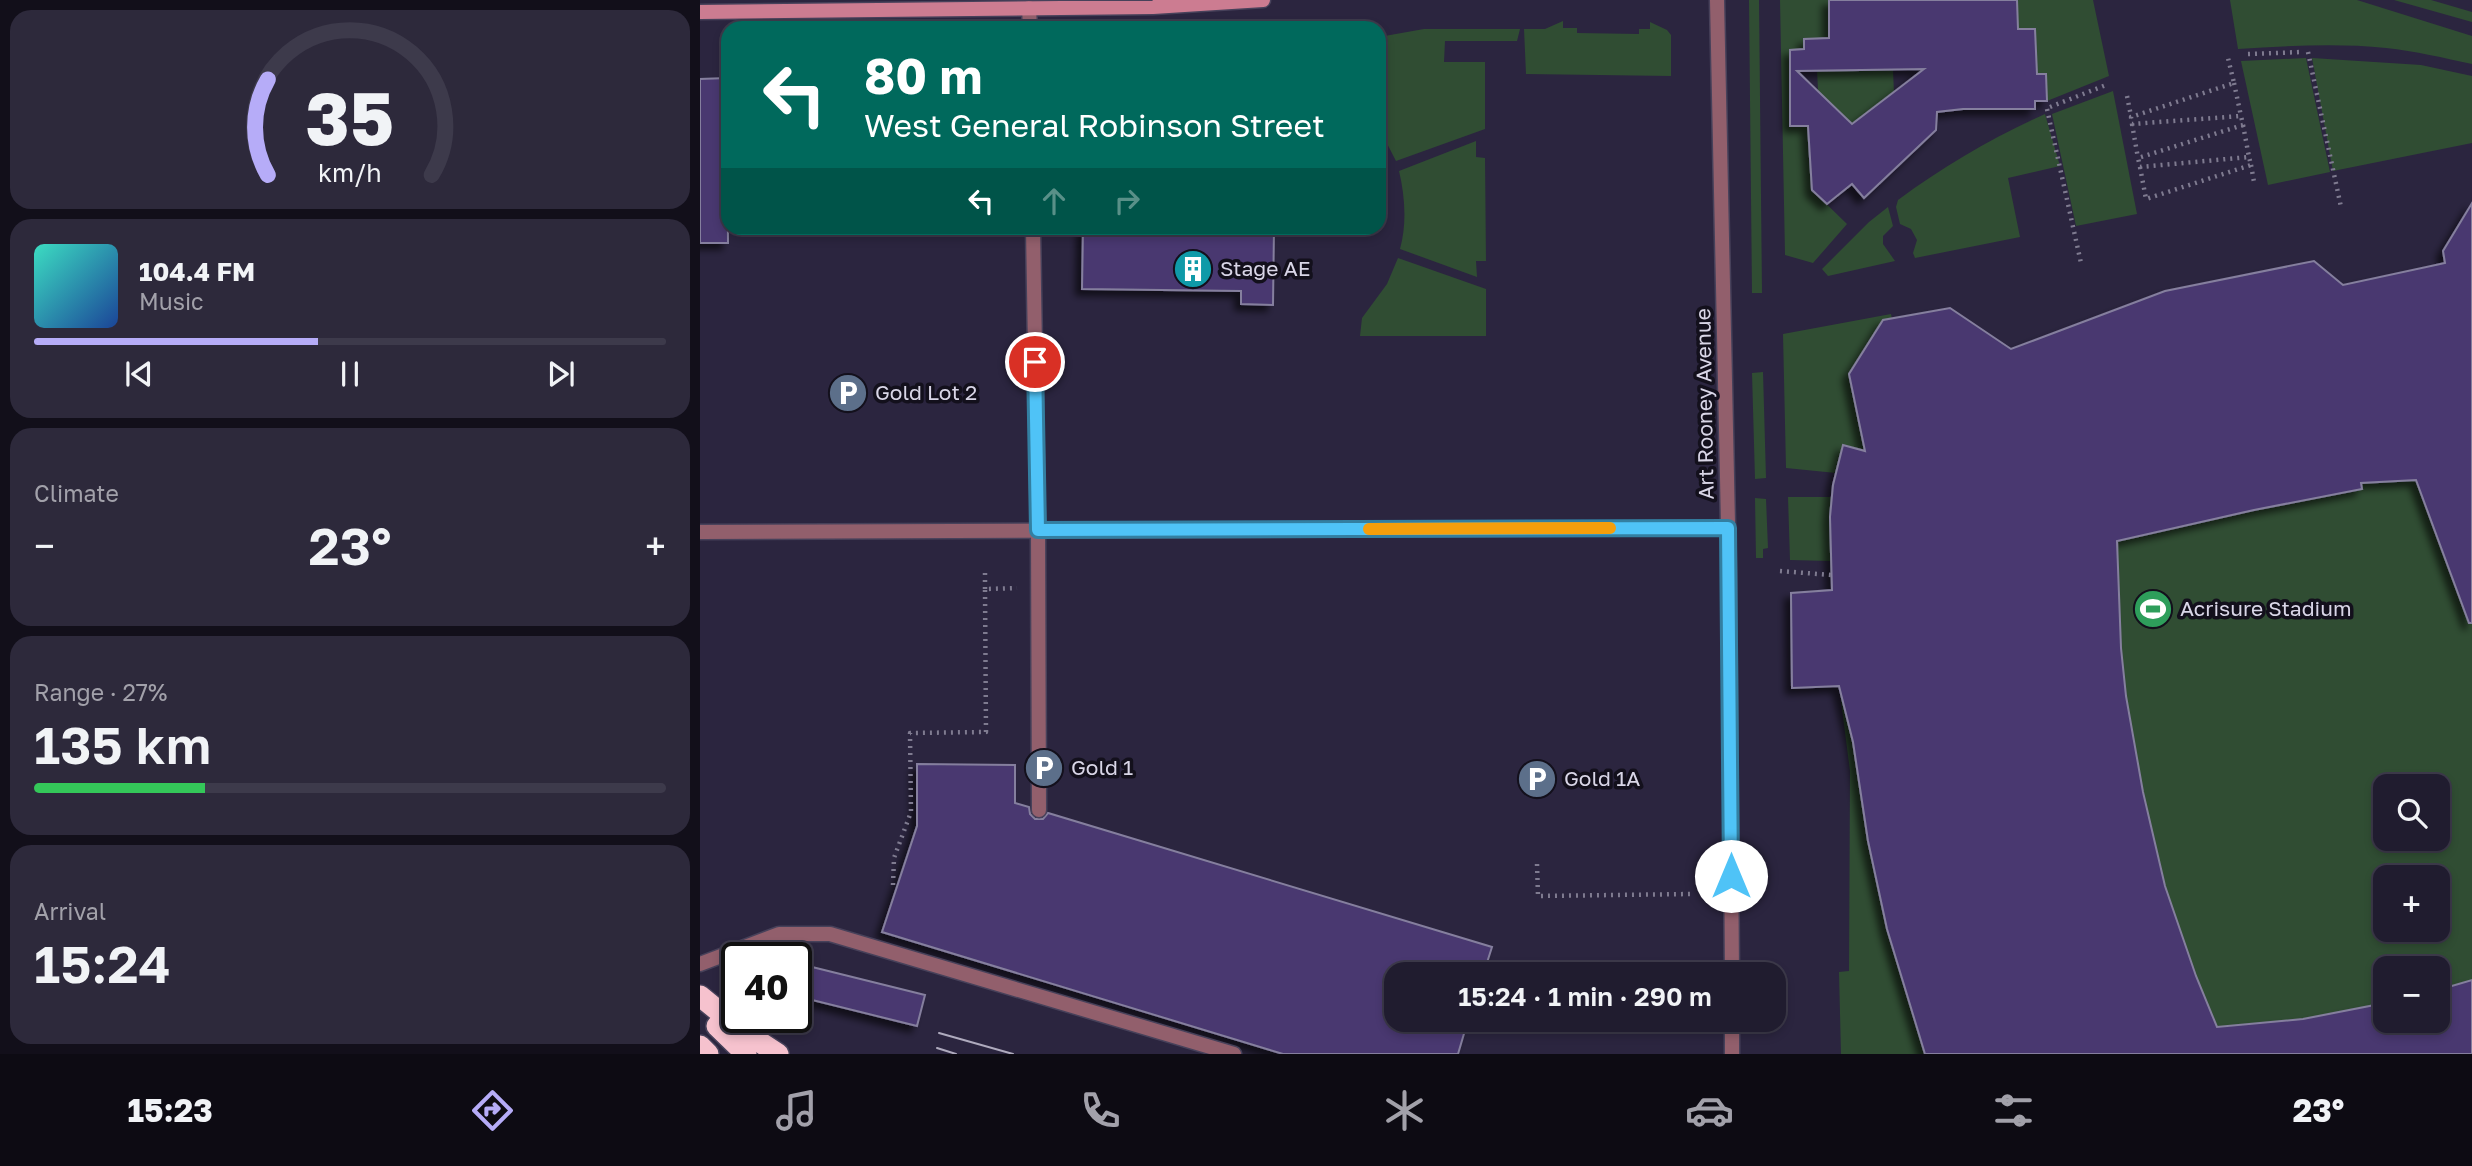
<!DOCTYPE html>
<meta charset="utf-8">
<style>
body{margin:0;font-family:"Golos Text",sans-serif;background:#2d293b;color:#f1f3f6;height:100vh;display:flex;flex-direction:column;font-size:26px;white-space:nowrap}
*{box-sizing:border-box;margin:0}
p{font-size:23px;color:#a2a1aa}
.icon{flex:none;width:38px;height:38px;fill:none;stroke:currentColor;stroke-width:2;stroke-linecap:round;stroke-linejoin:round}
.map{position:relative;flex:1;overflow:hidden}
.sheet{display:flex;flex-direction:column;gap:10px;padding:10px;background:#120f1a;width:700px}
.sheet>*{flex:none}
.top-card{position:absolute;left:21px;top:21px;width:665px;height:214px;border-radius:21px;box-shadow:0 4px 10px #0003,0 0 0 2px #3d3a4b;background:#00695c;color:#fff;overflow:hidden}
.buttons{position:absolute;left:1673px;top:774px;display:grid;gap:14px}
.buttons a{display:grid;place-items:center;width:77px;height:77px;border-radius:14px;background:#201c2f;box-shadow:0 4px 10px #0003,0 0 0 2px #3d3a4b;font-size:35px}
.speed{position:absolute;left:21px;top:942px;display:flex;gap:14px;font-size:35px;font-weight:700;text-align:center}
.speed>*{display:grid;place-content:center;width:91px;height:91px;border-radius:50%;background:#201c2f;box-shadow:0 4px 10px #0003,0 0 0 2px #3d3a4b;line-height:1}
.speed .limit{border:4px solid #111;border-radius:10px;background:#fff;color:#111}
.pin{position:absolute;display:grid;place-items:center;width:60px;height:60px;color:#fff;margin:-30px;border:4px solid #fff;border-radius:50%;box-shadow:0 2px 7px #0007}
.me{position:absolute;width:77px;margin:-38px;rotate:0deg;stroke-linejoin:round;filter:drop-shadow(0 0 5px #0008)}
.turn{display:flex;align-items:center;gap:24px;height:147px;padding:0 28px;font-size:32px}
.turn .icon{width:91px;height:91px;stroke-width:2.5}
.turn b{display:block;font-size:49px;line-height:60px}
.lanes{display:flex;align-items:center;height:66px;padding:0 28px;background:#0003;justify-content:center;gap:35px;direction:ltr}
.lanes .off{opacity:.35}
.big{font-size:52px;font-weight:600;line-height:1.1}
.sheet .tile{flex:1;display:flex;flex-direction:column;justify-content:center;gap:10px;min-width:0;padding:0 24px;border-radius:21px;background:#2d293b}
.sheet .dial{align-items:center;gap:0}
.dial svg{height:182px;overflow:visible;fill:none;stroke:#3d3a4b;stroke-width:7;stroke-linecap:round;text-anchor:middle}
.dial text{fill:#f1f3f6;stroke:none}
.song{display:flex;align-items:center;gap:21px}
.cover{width:84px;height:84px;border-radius:10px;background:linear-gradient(135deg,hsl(170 70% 55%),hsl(220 70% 35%))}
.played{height:7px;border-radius:4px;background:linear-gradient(90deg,#b6acf8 45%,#3d3a4b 45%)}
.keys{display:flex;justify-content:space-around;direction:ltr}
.heat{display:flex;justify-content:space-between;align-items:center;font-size:38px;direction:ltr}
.charge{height:10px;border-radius:5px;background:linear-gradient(90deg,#34c759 27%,#3d3a4b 0)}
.trip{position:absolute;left:684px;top:962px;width:402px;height:70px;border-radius:21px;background:#201c2f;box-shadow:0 4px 10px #0003,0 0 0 2px #3d3a4b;font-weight:600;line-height:70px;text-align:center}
.menu{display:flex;height:112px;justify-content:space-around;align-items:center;background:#0d0b13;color:#a2a1aa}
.menu .icon{width:49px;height:49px}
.menu .active{color:#b6acf8}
.menu b{font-size:32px;color:#f1f3f6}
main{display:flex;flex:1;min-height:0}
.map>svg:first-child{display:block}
.green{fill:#304d33;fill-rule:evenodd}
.building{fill:#48396f;stroke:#857f9e;stroke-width:2;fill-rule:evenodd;filter:url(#shadow)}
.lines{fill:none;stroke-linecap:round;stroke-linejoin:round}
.service-casing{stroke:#47415a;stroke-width:17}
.tertiary-casing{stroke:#47415a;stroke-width:17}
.secondary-casing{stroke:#47415a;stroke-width:17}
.motorway-casing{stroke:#47415a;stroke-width:24}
.path{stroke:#7f7b90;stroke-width:4.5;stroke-dasharray:2 5;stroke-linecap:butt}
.service{stroke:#925f6c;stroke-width:14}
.tertiary{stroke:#925f6c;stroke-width:14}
.secondary{stroke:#cc7c91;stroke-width:14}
.motorway{stroke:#f6c2ce;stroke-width:21}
.tram{stroke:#afabbe;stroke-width:2}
.route-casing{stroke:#337fa1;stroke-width:18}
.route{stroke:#4fc3f7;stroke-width:12}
.slow{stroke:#f59e0b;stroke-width:12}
.labels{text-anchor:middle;stroke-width:7;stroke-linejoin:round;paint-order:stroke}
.poi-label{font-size:21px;fill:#d9d6e7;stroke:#13101c;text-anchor:start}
.street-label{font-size:21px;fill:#d9d6e7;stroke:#13101c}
</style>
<main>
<section class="sheet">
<div class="tile dial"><svg viewBox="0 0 100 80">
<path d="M14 69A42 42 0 1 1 86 69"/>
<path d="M14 69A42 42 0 0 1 14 27" stroke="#b6acf8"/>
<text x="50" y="56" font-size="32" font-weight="700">35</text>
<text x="50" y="72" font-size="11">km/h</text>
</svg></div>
<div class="tile">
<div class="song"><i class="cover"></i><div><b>104.4 FM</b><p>Music</p></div></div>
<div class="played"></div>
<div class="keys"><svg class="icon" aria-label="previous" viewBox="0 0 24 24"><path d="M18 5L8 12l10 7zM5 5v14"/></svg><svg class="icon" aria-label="pause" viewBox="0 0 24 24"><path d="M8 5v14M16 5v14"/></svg><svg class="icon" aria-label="next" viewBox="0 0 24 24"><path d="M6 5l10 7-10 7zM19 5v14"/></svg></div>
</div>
<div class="tile"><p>Climate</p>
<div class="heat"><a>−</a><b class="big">23°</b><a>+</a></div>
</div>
<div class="tile"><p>Range · 27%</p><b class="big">135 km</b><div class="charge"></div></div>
<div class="tile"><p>Arrival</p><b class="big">15:24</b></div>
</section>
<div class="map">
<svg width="1772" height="1054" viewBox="0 0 1772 1054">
<defs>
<filter id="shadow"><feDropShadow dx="-6" dy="6" stdDeviation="3.5" flood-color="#0009"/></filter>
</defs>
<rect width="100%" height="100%" fill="#2b253f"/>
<g class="green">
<path d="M1049 0H1059L1062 293H1052Z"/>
<path d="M1080 0H1129V38L1105 39 1104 49 1090 50V126H1108L1112 190 1147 224 1113 263 1085 255Z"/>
<path d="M1317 0H1393L1409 76 1347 101 1337 74 1335 29H1318Z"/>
<path d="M1530 0H1657L1772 36V64C1744 58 1715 51 1686 48 1637 43 1587 46 1538 49Z"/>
<path d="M1694 0H1731L1772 12V22Z"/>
<path d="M863 21V28H877V33L939 34V29H950V22L967 30 971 35V76L826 74 824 29H845Z"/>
<path d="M724 29H820L817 41H745L744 62H785V129L696 161 679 128V37Z"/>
<path d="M1116 50 1135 70H1193L1194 93 1152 124 1119 110Z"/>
<path d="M1606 58 1630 172 1568 185 1541 61Z"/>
<path d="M1612 58 1721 65 1772 76V143L1633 171Z"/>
<path d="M1413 91 1437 214 1376 226 1352 114Z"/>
<path d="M1345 114 1360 166 1308 178 1320 237 1215 258 1213 253 1217 240 1211 229 1200 224 1196 207 1198 200C1244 166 1292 138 1345 114Z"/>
<path d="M776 141V157L785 158 786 261H776L777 277 700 249C707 224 705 196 699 171Z"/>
<path d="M1772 203V1054H1141L1139 972 1149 971 1150 771 1139 686 1130 561 1090 560 1088 497H1131L1136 473 1086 468 1083 334 1191 314 1192 319 1250 308 1301 342 1304 352 1465 291 1614 261 1643 285 1745 263 1743 251ZM1685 786H1738V838H1685ZM1685 877H1738V929H1685ZM1685 968H1738V1020H1685Z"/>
<path d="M1188 207 1193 226 1183 236V244L1195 261 1128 276 1122 269 1169 222Z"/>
<path d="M698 258 786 289V336H660L662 318 687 284Z"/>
<path d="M1063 372 1066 478 1055 479 1052 373Z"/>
<path d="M1055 498 1066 499 1068 548 1063 549V558H1056Z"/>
</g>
<g class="building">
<path d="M1129 0H1317L1318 29H1335L1337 74H1346L1347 101H1335V109H1263L1237 112 1236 130 1164 198 1152 184 1127 204 1112 190 1108 126H1090V50L1104 49V39L1129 38ZM1224 69 1152 124 1097 71Z"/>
<path d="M27 78 28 243H0V79Z"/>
<path d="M1772 203V623H1769L1716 480 1661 483 1662 489 1554 510 1417 541 1421 648 1426 696 1443 792 1465 886 1496 976 1517 1027 1603 1019 1685 1003V1020H1738V990L1772 980V1054H1225L1187 929 1168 841 1153 742 1139 686 1092 688 1091 593 1132 590 1130 517 1133 485 1143 445 1165 451 1149 374 1183 320 1250 308 1311 349 1465 291 1614 261 1643 285 1745 263 1743 251Z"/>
<path d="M383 228H574L573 305 541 304V291L382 289Z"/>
<path d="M217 764 315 765V803L329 807 330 814 335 819H343L348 813 792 947 783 975H696V1020H768L758 1054H583L182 932 217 826Z"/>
<path d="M96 963 225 995 217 1026 96 996Z"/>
</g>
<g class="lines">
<g class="service-casing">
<g id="service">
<path d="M329 8 330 28"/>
<path d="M333 228 338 530 339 810"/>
<path d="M0 964 79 934H130L534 1054"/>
</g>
</g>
<g class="tertiary-casing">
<g id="tertiary">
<path d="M1017 0 1029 572 1032 975"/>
<path d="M0 532 1028 528"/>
<path d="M1032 1020V1054"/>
</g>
</g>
<g class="secondary-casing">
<path id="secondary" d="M0 12 453 7 563 0"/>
</g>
<g class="motorway-casing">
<g id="motorway">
<path d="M0 996 43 1031 78 1054"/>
<path d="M17 1026 46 1054"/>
<path d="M0 1046 8 1054"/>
</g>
</g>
<g class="path">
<path d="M1608 52 1641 207"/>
<path d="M1548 54 1602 52"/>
<path d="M1534 83 1541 116"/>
<path d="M1427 96 1431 116"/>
<path d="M1350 107 1406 85"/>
<path d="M1347 109 1381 263"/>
<path d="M1432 124 1438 158"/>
<path d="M1543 125 1549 157"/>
<path d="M1551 165 1554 182"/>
<path d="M1440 167 1446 199 1551 165 1549 157 1440 167 1438 158 1543 125 1541 116 1432 124 1431 117 1534 83 1528 58"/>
<path d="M1080 571 1131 575"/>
<path d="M285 573V589"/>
<path d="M837 864 838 896 992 894"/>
<path d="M193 885 194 858 211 812 210 733 286 732 285 589 317 588"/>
</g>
<use href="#service" class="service"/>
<use href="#tertiary" class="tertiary"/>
<use href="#secondary" class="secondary"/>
<use href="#motorway" class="motorway"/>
<g class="tram">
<path d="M239 1033 313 1054"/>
<path d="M237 1048 256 1054"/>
</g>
</g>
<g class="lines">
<g class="route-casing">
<path id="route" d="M335 362 338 530 1028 528 1031 876"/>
</g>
<use href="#route" class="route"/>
<path class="slow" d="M669 529 910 528"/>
</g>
<defs>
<g id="building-disc" transform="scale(2.0125)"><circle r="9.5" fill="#0f9aa8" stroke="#13101c"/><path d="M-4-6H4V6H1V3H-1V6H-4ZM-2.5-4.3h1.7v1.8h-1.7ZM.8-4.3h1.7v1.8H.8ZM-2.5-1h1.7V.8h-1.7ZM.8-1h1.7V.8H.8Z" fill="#fff"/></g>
<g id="parking-disc" transform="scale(2.0125)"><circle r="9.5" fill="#5c6f8a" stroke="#13101c"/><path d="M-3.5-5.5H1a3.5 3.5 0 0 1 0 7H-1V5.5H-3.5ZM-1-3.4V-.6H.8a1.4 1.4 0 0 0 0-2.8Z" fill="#fff"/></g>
<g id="stadium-disc" transform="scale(2.0125)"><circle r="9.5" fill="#2e9e5b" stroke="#13101c"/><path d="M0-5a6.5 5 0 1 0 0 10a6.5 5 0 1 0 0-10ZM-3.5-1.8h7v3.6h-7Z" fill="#fff"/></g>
</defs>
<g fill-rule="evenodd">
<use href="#building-disc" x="493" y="269"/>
<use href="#parking-disc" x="148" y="393"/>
<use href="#stadium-disc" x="1453" y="609"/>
<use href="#parking-disc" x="344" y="768"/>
<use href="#parking-disc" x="837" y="779"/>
</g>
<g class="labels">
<g class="poi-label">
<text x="520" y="276">Stage AE</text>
<text x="175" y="400">Gold Lot 2</text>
<text x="1480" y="616">Acrisure Stadium</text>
<text x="371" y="775">Gold 1</text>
<text x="864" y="786">Gold 1A</text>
</g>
<g class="street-label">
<text transform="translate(1005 404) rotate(-91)" y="7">Art Rooney Avenue</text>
</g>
</g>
</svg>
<div class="buttons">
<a><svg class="icon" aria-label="search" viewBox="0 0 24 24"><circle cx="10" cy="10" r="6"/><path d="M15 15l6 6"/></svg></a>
<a>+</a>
<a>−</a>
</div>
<div class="speed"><div class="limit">40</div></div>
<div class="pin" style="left:335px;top:362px;background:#d93025"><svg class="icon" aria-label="arrive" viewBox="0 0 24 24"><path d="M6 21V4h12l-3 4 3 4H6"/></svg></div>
<svg class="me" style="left:1031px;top:876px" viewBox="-20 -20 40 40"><circle r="19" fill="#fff"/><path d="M0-13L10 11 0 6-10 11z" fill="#4fc3f7"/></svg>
<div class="trip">15:24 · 1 min · 290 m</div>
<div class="top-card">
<div class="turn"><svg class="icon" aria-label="left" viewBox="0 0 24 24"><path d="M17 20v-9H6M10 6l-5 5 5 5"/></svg><div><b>80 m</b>West General Robinson Street</div></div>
<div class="lanes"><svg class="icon" aria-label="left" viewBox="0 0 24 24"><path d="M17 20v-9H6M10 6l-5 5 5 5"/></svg><svg class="icon off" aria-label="ahead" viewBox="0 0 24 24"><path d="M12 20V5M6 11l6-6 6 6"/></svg><svg class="icon off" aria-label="right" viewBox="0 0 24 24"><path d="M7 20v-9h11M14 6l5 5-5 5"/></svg></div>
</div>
</div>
</main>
<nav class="menu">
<b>15:23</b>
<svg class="icon active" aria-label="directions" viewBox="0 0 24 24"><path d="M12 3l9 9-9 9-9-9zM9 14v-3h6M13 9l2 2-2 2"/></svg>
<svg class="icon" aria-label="music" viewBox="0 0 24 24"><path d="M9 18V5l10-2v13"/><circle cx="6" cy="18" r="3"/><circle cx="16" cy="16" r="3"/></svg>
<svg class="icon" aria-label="phone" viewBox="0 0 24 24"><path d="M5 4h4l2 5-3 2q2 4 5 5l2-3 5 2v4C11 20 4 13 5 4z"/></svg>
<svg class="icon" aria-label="climate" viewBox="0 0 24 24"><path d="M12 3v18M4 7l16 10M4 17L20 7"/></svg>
<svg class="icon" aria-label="car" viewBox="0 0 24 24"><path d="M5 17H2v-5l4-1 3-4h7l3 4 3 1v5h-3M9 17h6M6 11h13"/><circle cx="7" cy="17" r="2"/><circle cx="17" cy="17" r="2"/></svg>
<svg class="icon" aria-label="filters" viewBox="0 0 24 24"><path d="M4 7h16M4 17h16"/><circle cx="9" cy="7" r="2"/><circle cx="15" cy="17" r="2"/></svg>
<b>23°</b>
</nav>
